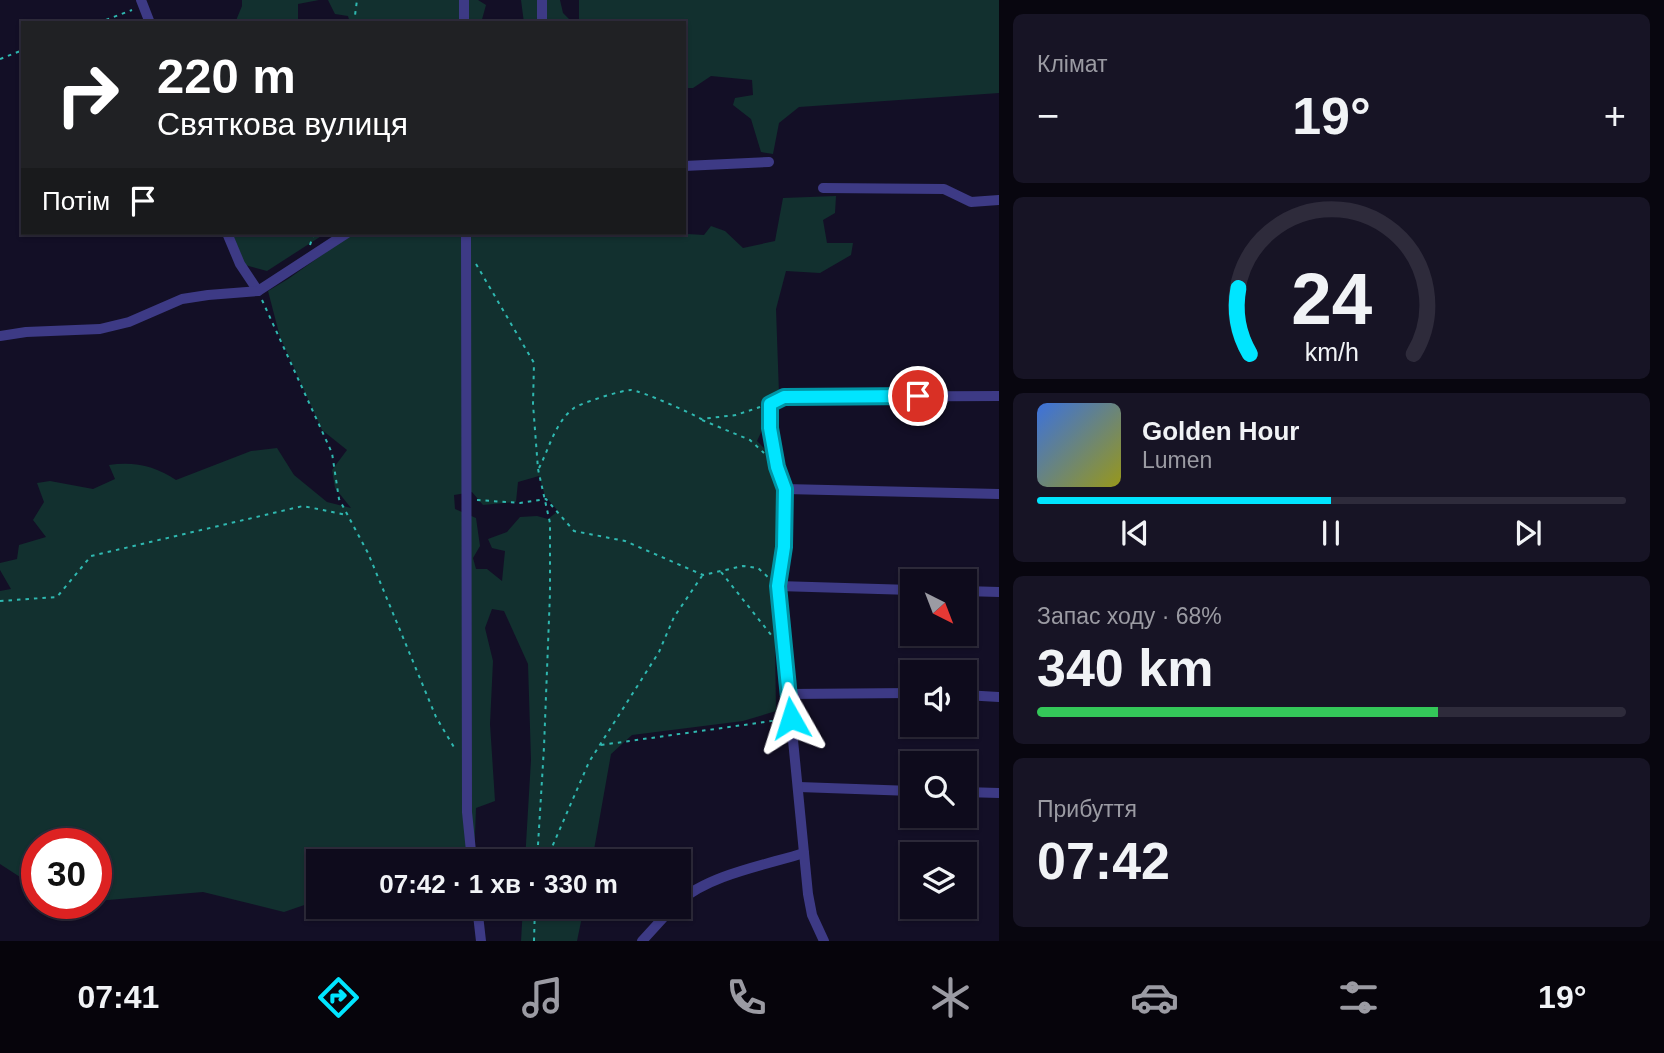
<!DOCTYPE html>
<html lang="uk">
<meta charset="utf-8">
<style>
body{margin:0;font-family:Arial,sans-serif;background:#171425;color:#f1f3f6;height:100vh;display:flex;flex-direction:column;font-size:26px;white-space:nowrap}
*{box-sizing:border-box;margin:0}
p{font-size:23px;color:#9b9ba3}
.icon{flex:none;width:38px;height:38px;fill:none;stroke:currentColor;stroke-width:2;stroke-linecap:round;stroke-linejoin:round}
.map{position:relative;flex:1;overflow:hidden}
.panel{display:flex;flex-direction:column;gap:14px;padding:14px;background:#08060f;width:665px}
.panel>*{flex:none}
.banner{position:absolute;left:21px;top:21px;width:665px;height:214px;border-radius:0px;box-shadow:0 2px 5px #0004,0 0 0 2px #2e2b3b;background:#202124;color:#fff;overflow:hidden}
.needle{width:46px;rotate:138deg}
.tools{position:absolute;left:900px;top:569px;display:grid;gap:14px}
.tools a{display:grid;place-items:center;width:77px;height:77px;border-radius:0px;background:#0e0b1c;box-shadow:0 2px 5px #0004,0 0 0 2px #2e2b3b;font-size:35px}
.speed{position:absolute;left:21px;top:828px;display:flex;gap:14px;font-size:35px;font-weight:700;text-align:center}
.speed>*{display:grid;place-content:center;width:91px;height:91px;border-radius:50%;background:#0e0b1c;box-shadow:0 2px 5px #0004,0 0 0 2px #2e2b3b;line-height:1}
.speed .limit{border:10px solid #d22;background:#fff;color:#111}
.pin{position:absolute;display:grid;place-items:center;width:60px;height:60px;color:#fff;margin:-30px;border:4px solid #fff;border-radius:50%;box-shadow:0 2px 7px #0007}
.me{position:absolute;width:77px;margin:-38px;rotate:354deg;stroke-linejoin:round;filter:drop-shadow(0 0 5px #0008)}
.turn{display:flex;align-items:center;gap:24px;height:147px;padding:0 21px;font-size:32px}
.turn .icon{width:91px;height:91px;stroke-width:2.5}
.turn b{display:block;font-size:49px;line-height:60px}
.then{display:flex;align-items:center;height:66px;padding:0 21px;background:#0003;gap:14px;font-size:26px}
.big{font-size:52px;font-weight:800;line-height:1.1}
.panel .tile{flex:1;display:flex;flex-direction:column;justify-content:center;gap:10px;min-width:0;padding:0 24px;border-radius:10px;background:#171425}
.panel .dial{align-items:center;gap:0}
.dial svg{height:182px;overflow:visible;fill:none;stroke:#2e2b3b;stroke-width:7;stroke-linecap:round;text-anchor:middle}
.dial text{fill:#f1f3f6;stroke:none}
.song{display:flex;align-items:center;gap:21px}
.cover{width:84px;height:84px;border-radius:10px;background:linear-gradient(135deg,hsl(220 70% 55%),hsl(60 70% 35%))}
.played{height:7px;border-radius:4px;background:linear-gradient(90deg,#00e5ff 50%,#2e2b3b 50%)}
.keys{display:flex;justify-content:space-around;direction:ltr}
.heat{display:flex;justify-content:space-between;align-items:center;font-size:38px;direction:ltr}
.charge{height:10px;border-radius:5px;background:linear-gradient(90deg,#34c759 68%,#2e2b3b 0)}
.trip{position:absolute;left:306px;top:849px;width:385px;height:70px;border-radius:0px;background:#0e0b1c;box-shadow:0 2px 5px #0004,0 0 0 2px #2e2b3b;font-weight:800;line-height:70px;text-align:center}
.dock{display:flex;height:112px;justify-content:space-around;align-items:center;background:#06040b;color:#9b9ba3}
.dock .icon{width:49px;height:49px}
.dock .active{color:#00e5ff}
.dock b{font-size:32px;color:#f1f3f6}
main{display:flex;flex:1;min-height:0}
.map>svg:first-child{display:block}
.green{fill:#12302f;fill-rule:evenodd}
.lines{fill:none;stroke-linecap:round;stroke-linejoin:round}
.path{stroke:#2fb8b0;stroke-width:2;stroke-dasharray:3.5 5;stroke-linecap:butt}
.minor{stroke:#3d3a85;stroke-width:10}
.route-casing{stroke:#0095a6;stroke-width:18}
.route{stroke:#00e5ff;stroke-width:12}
</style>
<main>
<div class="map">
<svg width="999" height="941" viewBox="0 0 999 941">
<rect width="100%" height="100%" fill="#130f26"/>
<g class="green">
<path d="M242 0H319L298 4V23H235L242 6Z"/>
<path d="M328 0H478L486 5 481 23H350L348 16 335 14Z"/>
<path d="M521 0H560L563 13 573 23H524Z"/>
<path d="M579 0H999V93L799 107 779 123 773 154 761 152 751 119 733 105 735 98 753 95 752 80 711 76 693 88H684V23H579Z"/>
<path d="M836 196 835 213 823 220 827 243H853L851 255 820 273 786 271 776 309 779 394 757 441 781 465 775 644 776 711 743 721 632 735 611 754 592 861H525L531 760 528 664 504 611 492 609 485 628 493 661 490 724 495 801 476 808 474 861H318V903L313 902 284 912 203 892 96 901V844H37V888L0 864V591L11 589 0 570V563L17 559 19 545 46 537 33 520 44 502 37 483 50 481 93 489 115 479 109 465C133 461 156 466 176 480L251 451 277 448 294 475 327 502 351 508 335 488 332 470 347 450 322 430 280 337 268 291 288 279 353 233H671L704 235 711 226 725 231 743 248 775 241 783 198ZM539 476 545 496 558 511 548 519 537 516 520 517 507 532 488 539 492 548 505 551 502 581 487 569H476L473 558 480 546 476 518 455 509 454 495 472 492 483 505 516 502 518 482Z"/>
<path d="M232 233H326L267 271 245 265Z"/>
<path d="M353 907H473L472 920Z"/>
<path d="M523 907H584L577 941H521Z"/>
</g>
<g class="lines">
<g class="path">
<path d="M98 23 132 10"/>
<path d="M354 23 357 0"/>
<path d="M0 59 23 50"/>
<path d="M310 245 314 233"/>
<path d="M476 264 534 363 533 404 538 469 550 523V593L544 747 537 861"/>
<path d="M262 300 332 453 339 499 368 553 436 717 455 749"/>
<path d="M702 420 750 440 764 453"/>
<path d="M539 468C549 449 555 422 574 408 581 403 622 390 631 390 642 391 691 413 701 419L736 415 760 407"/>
<path d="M477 500 520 503 546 499 574 531 625 541 703 575 743 566 758 568 769 578"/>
<path d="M721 572 772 636"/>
<path d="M0 601 57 597 91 556 303 506 347 515"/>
<path d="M601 745 779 720"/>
<path d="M546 861 589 762 659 652 674 617 702 576"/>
<path d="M534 941 535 906"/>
</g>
<g class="minor">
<path d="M141 0 150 23"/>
<path d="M464 0V23"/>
<path d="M542 23V0"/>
<path d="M684 166 769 162"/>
<path d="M823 188 944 189 971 202 999 200"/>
<path d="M227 233 240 264 258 291"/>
<path d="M466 233 467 812 472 861"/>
<path d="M0 336 26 332 100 329 129 322 182 299 208 295 258 291 347 233"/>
<path d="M785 489 999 494"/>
<path d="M778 586 912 590"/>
<path d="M964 591 999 592"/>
<path d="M789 694 912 693"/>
<path d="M964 695 999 697"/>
<path d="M799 787 912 791"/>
<path d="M964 792 999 793"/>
<path d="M679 902C708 875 766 865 804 853"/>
<path d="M477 906 481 941"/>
<path d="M642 941 674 906"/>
<path d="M824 941 812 915 808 894 778 586 784 547 785 489 777 467 770 427V404L784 397 999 396"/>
</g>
</g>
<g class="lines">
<g class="route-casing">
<path id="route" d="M791 718 778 586 784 547 785 489 777 467 770 428V404L784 397 918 396"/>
</g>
<use href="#route" class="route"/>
</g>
</svg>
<div class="tools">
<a><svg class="needle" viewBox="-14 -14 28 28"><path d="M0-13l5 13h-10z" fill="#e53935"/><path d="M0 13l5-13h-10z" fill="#9b9ba3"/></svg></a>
<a><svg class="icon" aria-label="sound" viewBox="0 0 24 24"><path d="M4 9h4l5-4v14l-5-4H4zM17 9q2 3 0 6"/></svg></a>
<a><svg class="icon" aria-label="search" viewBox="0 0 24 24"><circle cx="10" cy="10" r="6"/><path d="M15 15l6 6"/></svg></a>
<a><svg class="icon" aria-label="layers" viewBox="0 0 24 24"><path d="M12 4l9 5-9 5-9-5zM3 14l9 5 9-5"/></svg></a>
</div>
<div class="speed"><div class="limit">30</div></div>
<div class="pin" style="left:918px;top:396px;background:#d93025"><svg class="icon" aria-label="arrive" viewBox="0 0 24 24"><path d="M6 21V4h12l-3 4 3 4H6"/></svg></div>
<svg class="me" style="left:791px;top:718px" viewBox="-20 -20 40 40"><path d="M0-17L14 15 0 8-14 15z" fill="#00e5ff" stroke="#fff" stroke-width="4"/></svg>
<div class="trip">07:42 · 1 хв · 330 m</div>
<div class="banner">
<div class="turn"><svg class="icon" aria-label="right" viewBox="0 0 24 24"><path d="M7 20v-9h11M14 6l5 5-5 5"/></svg><div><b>220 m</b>Святкова вулиця</div></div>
<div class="then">Потім<svg class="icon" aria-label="arrive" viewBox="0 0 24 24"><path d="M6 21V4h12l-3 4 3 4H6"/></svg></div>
</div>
</div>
<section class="panel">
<div class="tile"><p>Клімат</p>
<div class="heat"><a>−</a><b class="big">19°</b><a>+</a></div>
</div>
<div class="tile dial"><svg viewBox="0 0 100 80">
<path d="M14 69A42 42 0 1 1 86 69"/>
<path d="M14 69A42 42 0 0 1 9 40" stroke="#00e5ff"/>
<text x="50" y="56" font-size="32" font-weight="700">24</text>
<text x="50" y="72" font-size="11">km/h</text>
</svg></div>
<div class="tile">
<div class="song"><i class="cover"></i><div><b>Golden Hour</b><p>Lumen</p></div></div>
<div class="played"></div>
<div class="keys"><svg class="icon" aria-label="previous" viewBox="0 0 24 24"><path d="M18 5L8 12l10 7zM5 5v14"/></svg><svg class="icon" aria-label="pause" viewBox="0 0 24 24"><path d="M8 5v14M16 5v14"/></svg><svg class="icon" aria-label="next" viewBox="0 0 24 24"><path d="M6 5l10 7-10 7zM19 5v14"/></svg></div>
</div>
<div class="tile"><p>Запас ходу · 68%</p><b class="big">340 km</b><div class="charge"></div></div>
<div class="tile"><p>Прибуття</p><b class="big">07:42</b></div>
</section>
</main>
<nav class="dock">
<b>07:41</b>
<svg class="icon active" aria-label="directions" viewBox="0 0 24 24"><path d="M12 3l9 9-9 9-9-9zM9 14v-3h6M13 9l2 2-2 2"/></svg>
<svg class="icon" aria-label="music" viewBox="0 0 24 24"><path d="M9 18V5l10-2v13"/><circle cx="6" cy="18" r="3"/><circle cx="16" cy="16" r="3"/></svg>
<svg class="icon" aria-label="phone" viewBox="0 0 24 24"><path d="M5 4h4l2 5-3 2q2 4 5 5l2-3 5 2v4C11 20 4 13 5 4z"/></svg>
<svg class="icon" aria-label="climate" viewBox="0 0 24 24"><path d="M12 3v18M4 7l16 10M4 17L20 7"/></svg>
<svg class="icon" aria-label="car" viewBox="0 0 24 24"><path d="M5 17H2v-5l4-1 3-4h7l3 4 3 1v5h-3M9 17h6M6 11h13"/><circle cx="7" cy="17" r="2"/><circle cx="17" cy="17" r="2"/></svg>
<svg class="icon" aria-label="filters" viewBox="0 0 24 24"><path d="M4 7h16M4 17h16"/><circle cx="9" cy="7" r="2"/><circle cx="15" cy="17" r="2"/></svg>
<b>19°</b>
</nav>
